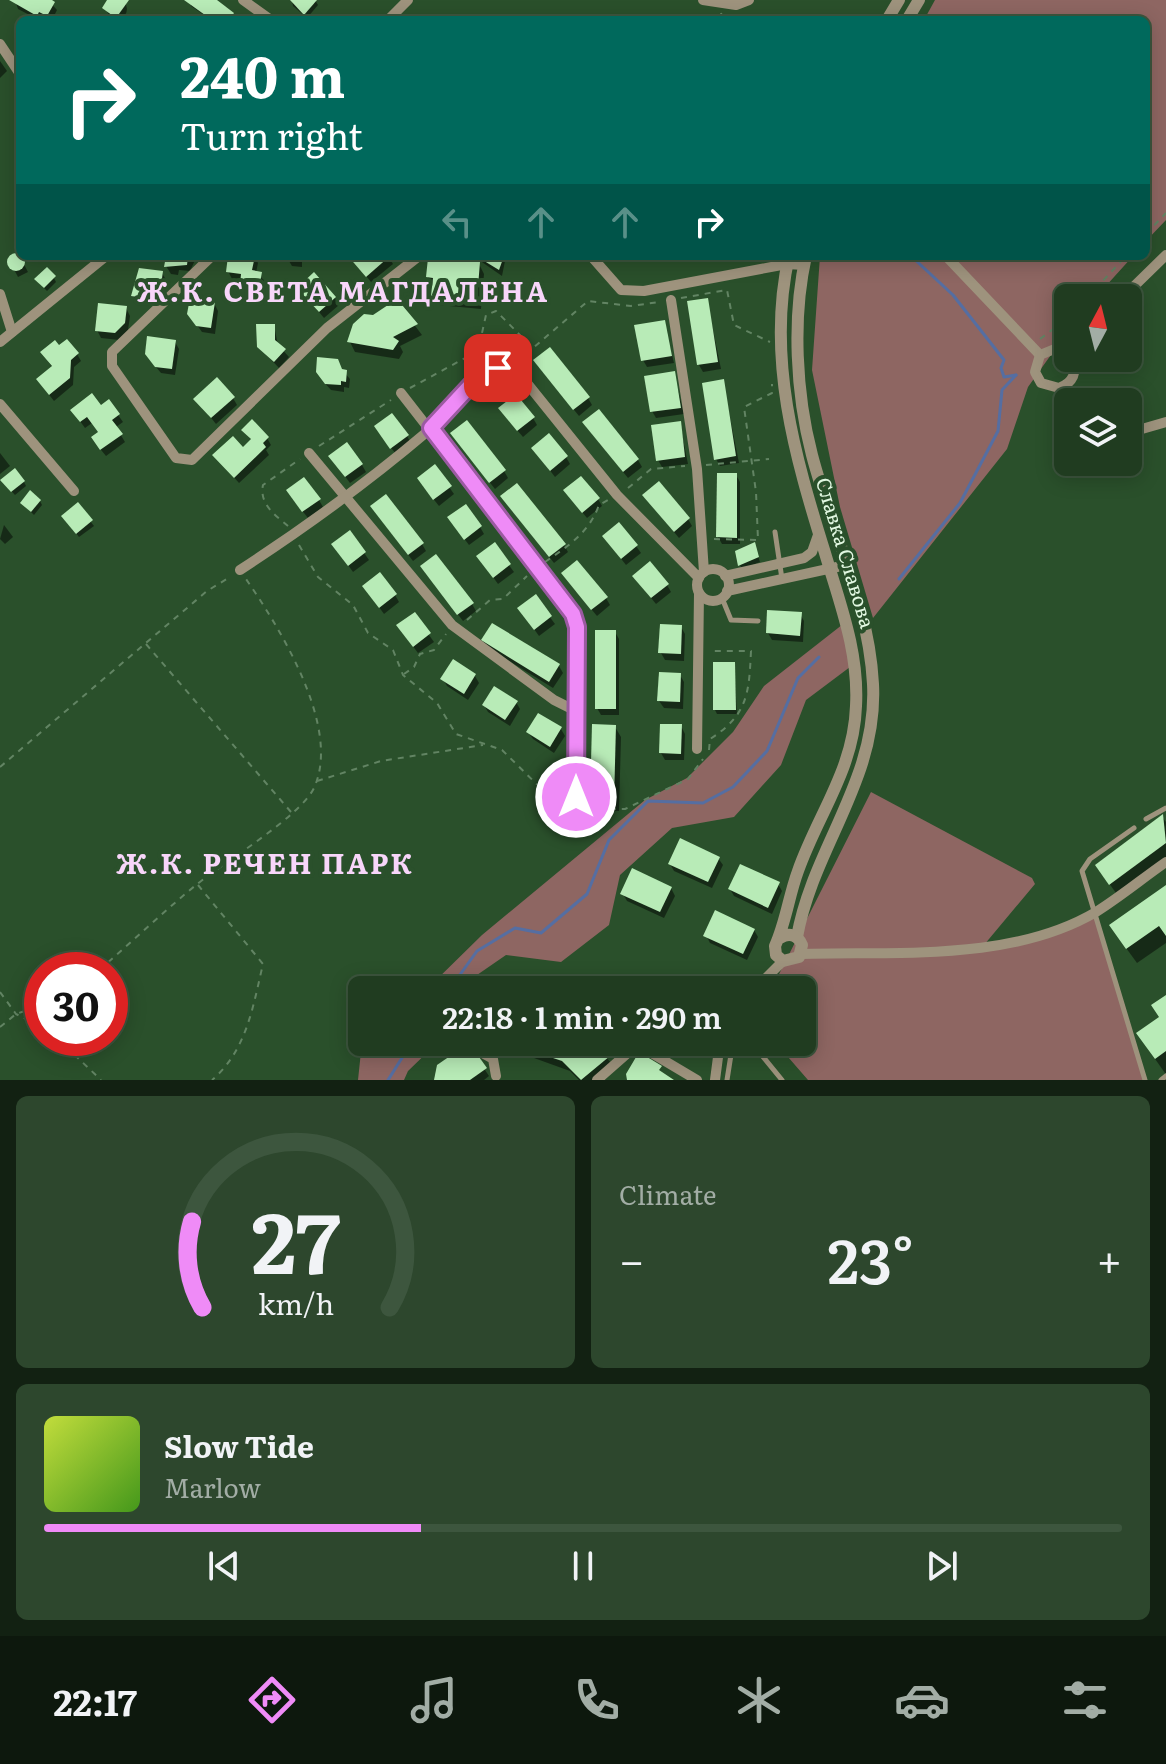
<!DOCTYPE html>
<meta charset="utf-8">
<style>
body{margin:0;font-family:Literata,serif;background:#2d472d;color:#f1f3f6;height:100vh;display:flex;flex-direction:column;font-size:30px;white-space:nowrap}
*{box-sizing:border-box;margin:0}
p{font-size:26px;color:#a2ada5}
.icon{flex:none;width:44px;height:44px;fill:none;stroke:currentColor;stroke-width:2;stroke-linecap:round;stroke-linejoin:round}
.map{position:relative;height:1080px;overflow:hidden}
.details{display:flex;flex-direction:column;gap:16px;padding:16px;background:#122112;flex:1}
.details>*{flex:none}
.hud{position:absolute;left:16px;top:16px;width:1134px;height:244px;border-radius:12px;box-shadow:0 4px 20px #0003,0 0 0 2px #3d563e;background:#00695c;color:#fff;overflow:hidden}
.needle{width:52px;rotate:7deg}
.buttons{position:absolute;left:1054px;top:284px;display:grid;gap:16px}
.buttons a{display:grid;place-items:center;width:88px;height:88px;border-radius:12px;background:#203c20;box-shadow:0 4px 20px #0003,0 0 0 2px #3d563e;font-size:40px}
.speed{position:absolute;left:24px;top:952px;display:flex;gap:16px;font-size:40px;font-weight:700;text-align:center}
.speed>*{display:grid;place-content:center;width:104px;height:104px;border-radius:50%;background:#203c20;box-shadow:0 4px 20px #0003,0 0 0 2px #3d563e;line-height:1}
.speed .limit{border:12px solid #d22;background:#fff;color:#111}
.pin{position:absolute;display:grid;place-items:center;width:68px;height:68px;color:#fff;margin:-34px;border-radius:16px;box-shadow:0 4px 12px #0006}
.me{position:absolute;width:88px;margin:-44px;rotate:0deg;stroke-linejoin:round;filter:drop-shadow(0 0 6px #0008)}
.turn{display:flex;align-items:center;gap:28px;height:168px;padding:0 32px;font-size:36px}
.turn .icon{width:104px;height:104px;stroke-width:2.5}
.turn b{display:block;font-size:56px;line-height:68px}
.lanes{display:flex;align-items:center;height:76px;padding:0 32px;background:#0003;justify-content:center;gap:40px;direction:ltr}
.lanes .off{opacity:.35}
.big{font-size:60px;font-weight:600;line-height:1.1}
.details .widget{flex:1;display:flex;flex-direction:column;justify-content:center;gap:12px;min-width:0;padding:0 28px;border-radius:12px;background:#2d472d}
.details .dial{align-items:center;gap:0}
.dial svg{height:208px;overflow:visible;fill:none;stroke:#3d563e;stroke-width:7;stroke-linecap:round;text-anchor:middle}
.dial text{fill:#f1f3f6;stroke:none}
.song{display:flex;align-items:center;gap:24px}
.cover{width:96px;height:96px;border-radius:12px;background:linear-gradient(135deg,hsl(70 70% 55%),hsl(100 70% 35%))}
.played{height:8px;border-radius:4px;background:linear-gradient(90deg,#ef8bf7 35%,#3d563e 35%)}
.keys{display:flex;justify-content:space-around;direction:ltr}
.heat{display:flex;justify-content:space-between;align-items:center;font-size:44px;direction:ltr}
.details .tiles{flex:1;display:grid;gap:16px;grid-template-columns:1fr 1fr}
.widget:last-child{grid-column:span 2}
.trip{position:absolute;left:348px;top:976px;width:468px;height:80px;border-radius:12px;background:#203c20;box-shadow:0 4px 20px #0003,0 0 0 2px #3d563e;font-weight:600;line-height:80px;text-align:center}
.tabs{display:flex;height:128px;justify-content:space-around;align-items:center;background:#0d180d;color:#a2ada5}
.tabs .icon{width:56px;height:56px}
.tabs .active{color:#ef8bf7}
.tabs b{font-size:36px;color:#f1f3f6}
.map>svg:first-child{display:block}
.green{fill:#8e6662}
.shadow{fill:#0007}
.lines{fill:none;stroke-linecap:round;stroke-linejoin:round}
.stream{stroke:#556ea2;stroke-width:3}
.building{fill:#b8ebb7}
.path{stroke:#628463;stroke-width:2;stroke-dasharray:6 6;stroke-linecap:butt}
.service{stroke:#9e937d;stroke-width:5}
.minor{stroke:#9e937d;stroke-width:10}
.tertiary{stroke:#9e937d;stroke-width:12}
.route-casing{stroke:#9b5aa1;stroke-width:20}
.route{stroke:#ef8bf7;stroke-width:14}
.labels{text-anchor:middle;stroke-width:8;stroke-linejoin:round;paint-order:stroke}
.street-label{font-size:20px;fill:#e2f8e2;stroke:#2a502b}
.district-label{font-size:28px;font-weight:bold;letter-spacing:2px;fill:#f8d6fa;stroke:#2a502b}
</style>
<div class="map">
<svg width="1166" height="1080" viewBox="0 0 1166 1080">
<rect width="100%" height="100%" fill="#2a502b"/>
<g class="green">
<path d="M935 0H1166V220L1146 241V20H924Z"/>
<path d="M820 256H1133L1095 298H1068V331L1028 387 1007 449 873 618 840 507 812 370Z"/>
<path d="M847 621 854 664 806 700 781 765 734 817 672 828 620 875 609 925 561 962 506 955 477 975 469 990H426L482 935 645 800 687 778 733 732 764 686Z"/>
<path d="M871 792 1032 878 1035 884 984 945 1012 942 1095 912 1145 1080H808L775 1042H802V990H771Z"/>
<path d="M362 1042H438L408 1071 404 1080H358Z"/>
</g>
<g class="shadow">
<circle cx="117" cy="9" r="10"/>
<path d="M15 0H48L57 10 52 20H39L18 9Z"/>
<path d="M190 0H213L235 18 211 20 191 6Z"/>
<path d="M292 0H315L318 5 307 18 293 6Z"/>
<path d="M551 14 556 20H545Z"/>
<path d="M0 61 7 71 0 78Z"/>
<path d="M18 253 28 272 18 277 8 258Z"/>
<path d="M168 256H197L190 271 179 270 178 275 171 274 166 266Z"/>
<path d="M230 256H254L258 263 256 273 265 281 262 295 246 292 242 280 232 279 228 271Z"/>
<path d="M286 256H302V267L292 266Z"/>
<path d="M350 256H388L393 264 371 282Z"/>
<path d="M476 256H506L502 276 479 260Z"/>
<path d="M479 264 484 274 481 309 439 305 428 277Z"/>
<path d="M162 273 166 280 162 306 137 302 133 295Z"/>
<path d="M54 278 56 282 47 291 39 283Z"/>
<path d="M299 288 335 298 339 305 324 318Z"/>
<path d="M707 300 721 369 703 372 699 365Z"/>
<path d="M397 302 422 335 400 346 403 352 399 359 355 352 350 342 374 318Z"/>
<path d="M214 303 218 311 215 334 202 332 194 321Z"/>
<path d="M126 308 130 316 128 330 119 340 101 338 97 330Z"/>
<path d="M664 322 674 363 647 367 643 360Z"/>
<path d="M274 326 278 345 289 357 279 368 259 347Z"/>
<path d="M175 342 179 349 175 375 161 373 151 361Z"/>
<path d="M59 348 77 354 81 361 74 367 73 385 54 401 43 387 53 368 47 360Z"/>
<path d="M540 368 588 398 592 405 579 416Z"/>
<path d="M343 371 350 379 349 388 344 387V392L331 390 322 380Z"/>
<path d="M674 374 684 414 656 418 652 411Z"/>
<path d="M723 382 739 463 720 466 716 459Z"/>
<path d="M233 398 237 405 216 424 196 399Z"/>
<path d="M109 402 123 422 116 427 125 442 106 456 97 445 99 433 92 423 85 428 77 417Z"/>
<path d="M505 416 533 418 537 425 523 437Z"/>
<path d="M680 424 688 464 662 467 658 460Z"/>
<path d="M244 430 267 438 271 445 266 450 269 455 239 483 215 456 243 449 252 441Z"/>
<path d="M589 430 638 460 642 467 628 478Z"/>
<path d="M380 434 407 436 411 443 396 454Z"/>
<path d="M457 441 504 471 508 478 495 489Z"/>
<path d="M0 453 10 466 0 474Z"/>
<path d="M538 455 566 457 570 464 555 477Z"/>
<path d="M335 463 362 465 366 472 350 483Z"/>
<path d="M435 467 454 494 439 506 423 486Z"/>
<path d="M736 475 740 482V544H722L718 537Z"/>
<path d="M24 482 26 486 15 495 5 484Z"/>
<path d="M570 497 598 499 602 506 587 518Z"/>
<path d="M292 498 319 500 323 507 308 518Z"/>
<path d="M40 501 42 505 34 515 22 503Z"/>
<path d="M649 502 688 519 692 526 679 538Z"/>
<path d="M507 504 564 545 568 552 554 563Z"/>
<path d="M78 505 94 526 79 537 66 520Z"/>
<path d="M377 514 422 544 426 551 413 561Z"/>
<path d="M4 525 13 537 5 544 0 539Z"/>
<path d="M454 525 480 527 484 534 469 545Z"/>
<path d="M350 533 369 560 353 572 338 551Z"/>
<path d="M604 537 636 546 641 553 626 565Z"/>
<path d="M754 544 760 562 742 569 740 565 747 546Z"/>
<path d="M494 545 514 572 498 584 483 563Z"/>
<path d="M427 574 472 604 476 611 463 621Z"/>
<path d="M568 581 606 598 610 605 597 616Z"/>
<path d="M639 583 667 585 671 592 656 604Z"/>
<path d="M369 593 395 595 399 602 384 614Z"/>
<path d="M535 597 555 624 539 636 524 615Z"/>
<path d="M414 614 434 642 418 653 403 633Z"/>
<path d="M800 614 804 621 803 642 772 640 768 633Z"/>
<path d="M681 627 685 634 684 661 665 660 661 653Z"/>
<path d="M615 632 619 639V715H601L597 708Z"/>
<path d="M483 640 559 666 563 673 553 688 488 648Z"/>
<path d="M734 664 737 714H717L715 710Z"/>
<path d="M680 675 684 682 683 709 664 708 659 701Z"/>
<path d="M475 676 479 683 468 700 447 686 443 679Z"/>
<path d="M516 702 520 709 510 726 488 712 484 705Z"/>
<path d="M681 726 685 734 684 760H665L661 753Z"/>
<path d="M615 727 621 737 619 811 598 810 592 800Z"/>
<path d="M561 729 565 736 554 753 533 739 528 732Z"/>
<path d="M1162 817 1166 822V857L1116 893 1103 875Z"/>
<path d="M718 858 723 865 712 888 674 871 670 864Z"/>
<path d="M778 884 782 891 772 914 734 896 730 889Z"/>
<path d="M1166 887V943L1137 963 1121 941Z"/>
<path d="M671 888 675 896 664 918 627 901 623 894Z"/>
<path d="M754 930 758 937 747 960 710 943 706 935Z"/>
<path d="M1166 997V1073H1165L1148 1049Z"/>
<path d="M492 1042H510L508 1048Z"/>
<path d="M531 1042H584L591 1049 596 1044 614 1067 601 1080H579L570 1071 534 1058 528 1048Z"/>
<path d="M469 1046 489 1076 484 1080H436Z"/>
</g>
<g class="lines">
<g class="stream">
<path d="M911 256 953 295 1004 360 1001 368 1004 377 1016 375"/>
<path d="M899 579 960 503 998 431 1002 390 1016 375"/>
<path d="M449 990 477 951 515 928 541 933 587 894 609 840 648 801 703 803 733 787 767 751 798 678 819 657"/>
<path d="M388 1080 412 1042"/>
</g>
</g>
<g class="building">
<path d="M9 0H52L55 2 47 16 39 12 37 16Z"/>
<path d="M107 0H129L116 18 102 8Z"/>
<path d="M184 0H217L234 13 229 20H212Z"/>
<path d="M290 0H317L304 15Z"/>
<circle cx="16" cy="262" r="9"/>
<path d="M166 256H188L187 265 164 267Z"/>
<path d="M228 256H255L252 270 262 272 259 288 240 285 241 274 226 272Z"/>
<path d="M348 256H390L366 277Z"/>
<path d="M476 256H504L499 270Z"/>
<path d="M428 258 480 262 477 299 431 296 433 278 426 277Z"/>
<path d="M47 267 56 276 44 288 34 279Z"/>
<path d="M139 268 163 271 159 300 131 296Z"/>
<path d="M314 272 336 297 319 312 297 288Z"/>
<path d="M190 298 215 302 211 328 196 326 187 314Z"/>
<path d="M708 298 718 362 697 365 687 301Z"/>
<path d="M397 299 418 324 393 337 399 341 393 350 347 342 353 324 364 314 373 315Z"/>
<path d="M98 303 127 306 125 323 115 333 95 331Z"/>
<path d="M665 320 672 356 641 361 634 325Z"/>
<path d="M256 324H275V340L286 349 274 362 257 347Z"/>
<path d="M147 336 176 340 172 369 155 367 145 354Z"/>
<path d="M67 339 79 353 71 360 70 378 49 395 36 379 52 366 40 352 55 340 59 345Z"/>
<path d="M550 347 590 397 573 410 533 360Z"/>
<path d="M317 357 338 359 342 369 347 370 346 382 341 381V385L325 384 316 372Z"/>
<path d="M675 371 681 408 650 412 644 376Z"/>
<path d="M217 377 235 397 211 418 193 399Z"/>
<path d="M724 379 736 456 714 460 702 383Z"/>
<path d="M92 393 101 405 109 399 120 414 112 420 123 434 100 450 91 437 98 432 87 417 80 422 70 410Z"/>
<path d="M516 394 535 417 517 431 498 408Z"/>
<path d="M599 409 639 459 623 472 582 422Z"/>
<path d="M392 413 409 435 390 449 374 426Z"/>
<path d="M252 419 269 437 263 443 266 447 234 478 212 455 233 436 243 447 251 439 241 430Z"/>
<path d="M467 420 506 470 489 483 450 433Z"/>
<path d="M681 421 685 457 656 461 651 425Z"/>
<path d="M549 433 568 456 550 471 531 448Z"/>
<path d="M347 442 363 464 345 477 328 456Z"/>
<path d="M435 464 452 486 433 500 417 478Z"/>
<path d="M15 468 25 481 11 492 0 480Z"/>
<path d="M717 473H737V538L716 537Z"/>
<path d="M581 476 600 498 582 513 563 490Z"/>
<path d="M304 477 321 499 302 512 286 490Z"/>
<path d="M659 481 690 518 674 532 642 495Z"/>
<path d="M517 483 566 544 549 557 500 496Z"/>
<path d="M30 490 41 500 31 512 20 503Z"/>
<path d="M386 494 424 543 408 555 370 506Z"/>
<path d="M78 502 93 520 76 534 61 516Z"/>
<path d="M466 504 482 526 464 540 447 517Z"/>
<path d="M619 522 638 545 621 559 602 536Z"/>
<path d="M350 530 366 552 348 566 331 544Z"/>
<path d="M495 542 511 564 493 578 476 556Z"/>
<path d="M755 542 759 557 738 566 735 551Z"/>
<path d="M436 554 474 603 457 615 420 566Z"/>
<path d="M577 560 608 597 591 610 561 573Z"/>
<path d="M650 561 669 584 651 598 632 576Z"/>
<path d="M380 572 397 594 379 608 362 586Z"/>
<path d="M536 594 552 616 534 630 517 608Z"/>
<path d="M767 610 802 612 800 636 766 633Z"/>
<path d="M415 612 431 633 413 647 396 625Z"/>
<path d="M492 623 560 664 549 682 481 640Z"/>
<path d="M660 624 682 625 681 654 658 653Z"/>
<rect x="595" y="630" width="21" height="79"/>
<path d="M453 659 476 674 464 694 440 679Z"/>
<path d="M713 662H735L736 710H713Z"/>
<path d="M659 672 681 673 680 702 657 701Z"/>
<path d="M494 686 518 701 505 720 482 705Z"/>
<path d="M538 713 562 727 550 747 526 732Z"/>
<path d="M592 724 616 725 614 802 590 801Z"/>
<path d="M660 724H682L681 754 659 753Z"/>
<path d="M1163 814 1166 843 1109 885 1095 865Z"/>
<path d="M680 838 720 857 708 882 668 864Z"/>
<path d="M740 864 780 882 768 908 728 889Z"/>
<path d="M632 868 672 887 660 912 620 894Z"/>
<path d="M1166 885V936L1159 926 1126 949 1109 925Z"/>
<path d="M715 910 755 929 743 954 703 936Z"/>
<path d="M1166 995V1051L1155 1059 1136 1033 1159 1017 1151 1005Z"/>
<path d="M529 1042H587L591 1046 597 1042 610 1056 581 1080 562 1061 526 1049Z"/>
<path d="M469 1043 487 1068 470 1080H434L437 1065Z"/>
<path d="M639 1052 662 1066 659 1070 674 1080H627L626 1074Z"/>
</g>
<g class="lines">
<g class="path">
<path d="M721 13 723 20"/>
<path d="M1146 234 1166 213"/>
<path d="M681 298 727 290 734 325 770 342"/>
<path d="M1087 298 1126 256"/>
<path d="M1040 339 1068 318"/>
<path d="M410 388 478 351 486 315 496 311 533 348 588 301 631 306 659 302"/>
<path d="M319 446 391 400"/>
<path d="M706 465 769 459"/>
<path d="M628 488 651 469 685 466"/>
<path d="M288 526C275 515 259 504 263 485L300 459"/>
<path d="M714 539 758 540 756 492 744 407 772 393V384"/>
<path d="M299 545 318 577 353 605 368 633 393 650 403 675 437 703 456 734 502 750 562 809H625L688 779 703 759"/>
<path d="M545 562C568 546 589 533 599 505L608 500"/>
<path d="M467 620 490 600 503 599 527 576"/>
<path d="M146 644 291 812"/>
<path d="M404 674 414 667 420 654 434 650 446 634"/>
<path d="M709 750 710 739C748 715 749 693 751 651H709"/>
<path d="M0 767 207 591 230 577"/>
<path d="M317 781 381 761 483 745"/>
<path d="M562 807 563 797H566"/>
<path d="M198 885 263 964C253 1006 247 1050 212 1080"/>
<path d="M99 970C132 942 163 912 196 885 224 862 300 817 314 788 342 727 279 627 246 579"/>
<path d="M0 992 16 1014 42 1027"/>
<path d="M0 1027 16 1014 42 1005"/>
<path d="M57 1038 101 1080"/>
</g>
<g class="service">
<path d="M775 532 782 579"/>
<path d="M722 598 731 620 758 621"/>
<path d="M1146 819 1166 808"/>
<path d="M1134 828 1090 859 1082 871 1145 1080"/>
<path d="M751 1042 782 1080"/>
<path d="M727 1080 733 1042"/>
<path d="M1161 1080 1166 1076"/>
</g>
<g class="minor">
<path d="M243 0 271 20"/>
<path d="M703 0 736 5 749 0"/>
<path d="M388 20 408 0"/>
<path d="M0 44 20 74"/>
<path d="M212 256 112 352V366L176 458 192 460 327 328 419 256"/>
<path d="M591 256 621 290 644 291 787 264 804 265"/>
<path d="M946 256 1040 355"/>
<path d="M0 294 12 332"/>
<path d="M1122 298 1166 255"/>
<path d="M671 300 697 469 704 572"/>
<path d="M0 342 106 256"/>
<path d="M1068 353 1057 348 1040 355 1035 372 1041 383 1059 388C1073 383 1078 372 1072 358"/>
<path d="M1065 386 1074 402"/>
<path d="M401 393 573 614 577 627 576 797"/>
<path d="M0 404 74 491"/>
<path d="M1128 433 1166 422"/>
<path d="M309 453 452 625 554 700 576 711"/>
<circle cx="713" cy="585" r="16"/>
<path d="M240 570C306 527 368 482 428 431 446 415 461 385 483 373 501 364 513 370 526 382L617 495 699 578"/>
<path d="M725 576 804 558 812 552 818 535"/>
<path d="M727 591 846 565"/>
<path d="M697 749 699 593"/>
<path d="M802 954C897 951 1011 962 1096 912 1120 897 1143 878 1166 862"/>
<path d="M754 990 783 961"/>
<path d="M633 1042 697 1080"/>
<path d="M484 1054 493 1059 496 1076"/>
<path d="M597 1080 638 1044"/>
<path d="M715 1080 720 1042"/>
</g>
<g class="tertiary">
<path d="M887 20 899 0"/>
<path d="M907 20 919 0"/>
<path d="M797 937C813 847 878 780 873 684 869 604 832 532 812 455 796 394 792 318 806 256"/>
<path d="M780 938C789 932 798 935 802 945L799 957 783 961 776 955 775 946C786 922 789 895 798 871 818 814 854 769 856 706 859 652 840 604 825 553 795 457 766 357 789 256"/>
</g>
</g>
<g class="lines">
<g class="route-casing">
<path id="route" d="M498 368 481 374 431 428 573 614 577 627 576 797"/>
</g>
<use href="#route" class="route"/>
</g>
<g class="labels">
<g class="street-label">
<text transform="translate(845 553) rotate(73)" y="7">Славка Славова</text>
</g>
<g class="district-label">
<text x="343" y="302">Ж.К. СВЕТА МАГДАЛЕНА</text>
<text x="265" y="874">Ж.К. РЕЧЕН ПАРК</text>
</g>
</g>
</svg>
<div class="buttons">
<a><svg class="needle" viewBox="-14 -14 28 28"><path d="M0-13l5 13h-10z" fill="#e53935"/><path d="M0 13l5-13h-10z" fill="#a2ada5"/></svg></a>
<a><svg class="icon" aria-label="layers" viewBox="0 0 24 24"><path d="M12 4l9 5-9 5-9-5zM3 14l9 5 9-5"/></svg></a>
</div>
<div class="speed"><div class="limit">30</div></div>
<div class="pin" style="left:498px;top:368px;background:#d93025"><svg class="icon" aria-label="arrive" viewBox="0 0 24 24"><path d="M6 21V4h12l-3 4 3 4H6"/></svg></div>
<svg class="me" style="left:576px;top:797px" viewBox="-20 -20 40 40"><circle r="17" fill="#ef8bf7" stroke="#fff" stroke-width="3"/><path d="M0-11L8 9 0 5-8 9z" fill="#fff"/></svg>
<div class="trip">22:18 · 1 min · 290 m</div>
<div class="hud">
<div class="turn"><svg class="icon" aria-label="right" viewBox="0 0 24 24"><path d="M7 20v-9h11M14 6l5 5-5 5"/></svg><div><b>240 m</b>Turn right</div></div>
<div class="lanes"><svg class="icon off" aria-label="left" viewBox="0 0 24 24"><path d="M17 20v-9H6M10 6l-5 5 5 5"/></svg><svg class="icon off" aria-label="ahead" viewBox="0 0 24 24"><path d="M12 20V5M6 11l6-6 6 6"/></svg><svg class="icon off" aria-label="ahead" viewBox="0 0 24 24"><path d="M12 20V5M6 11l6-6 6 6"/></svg><svg class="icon" aria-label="right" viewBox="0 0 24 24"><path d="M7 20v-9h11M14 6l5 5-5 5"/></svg></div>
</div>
</div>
<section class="details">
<div class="tiles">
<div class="widget dial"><svg viewBox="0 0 100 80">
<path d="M14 69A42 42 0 1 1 86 69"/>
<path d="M14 69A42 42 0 0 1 10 36" stroke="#ef8bf7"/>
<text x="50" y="56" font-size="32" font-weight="700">27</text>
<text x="50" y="72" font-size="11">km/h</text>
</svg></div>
<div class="widget"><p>Climate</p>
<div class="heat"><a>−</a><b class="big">23°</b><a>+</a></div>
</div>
<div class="widget">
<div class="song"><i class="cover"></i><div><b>Slow Tide</b><p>Marlow</p></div></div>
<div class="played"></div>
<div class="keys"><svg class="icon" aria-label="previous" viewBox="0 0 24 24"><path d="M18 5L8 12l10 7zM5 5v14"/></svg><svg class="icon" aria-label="pause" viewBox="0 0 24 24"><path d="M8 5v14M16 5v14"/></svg><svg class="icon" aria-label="next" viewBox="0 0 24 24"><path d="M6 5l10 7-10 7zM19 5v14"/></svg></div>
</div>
</div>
</section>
<nav class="tabs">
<b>22:17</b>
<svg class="icon active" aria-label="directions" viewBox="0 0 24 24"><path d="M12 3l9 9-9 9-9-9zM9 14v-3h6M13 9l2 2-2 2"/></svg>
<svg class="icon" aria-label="music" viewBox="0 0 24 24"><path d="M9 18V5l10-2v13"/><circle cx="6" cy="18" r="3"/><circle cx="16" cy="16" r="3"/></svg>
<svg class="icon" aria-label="phone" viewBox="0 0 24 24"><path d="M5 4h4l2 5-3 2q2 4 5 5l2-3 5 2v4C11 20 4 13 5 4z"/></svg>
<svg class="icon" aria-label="climate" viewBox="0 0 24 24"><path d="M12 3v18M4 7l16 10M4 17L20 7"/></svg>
<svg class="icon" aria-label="car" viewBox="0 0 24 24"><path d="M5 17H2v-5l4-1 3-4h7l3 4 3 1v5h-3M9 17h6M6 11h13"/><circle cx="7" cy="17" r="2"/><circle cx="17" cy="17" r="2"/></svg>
<svg class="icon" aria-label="filters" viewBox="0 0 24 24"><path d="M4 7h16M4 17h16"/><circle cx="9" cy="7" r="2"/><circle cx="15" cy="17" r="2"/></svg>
</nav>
